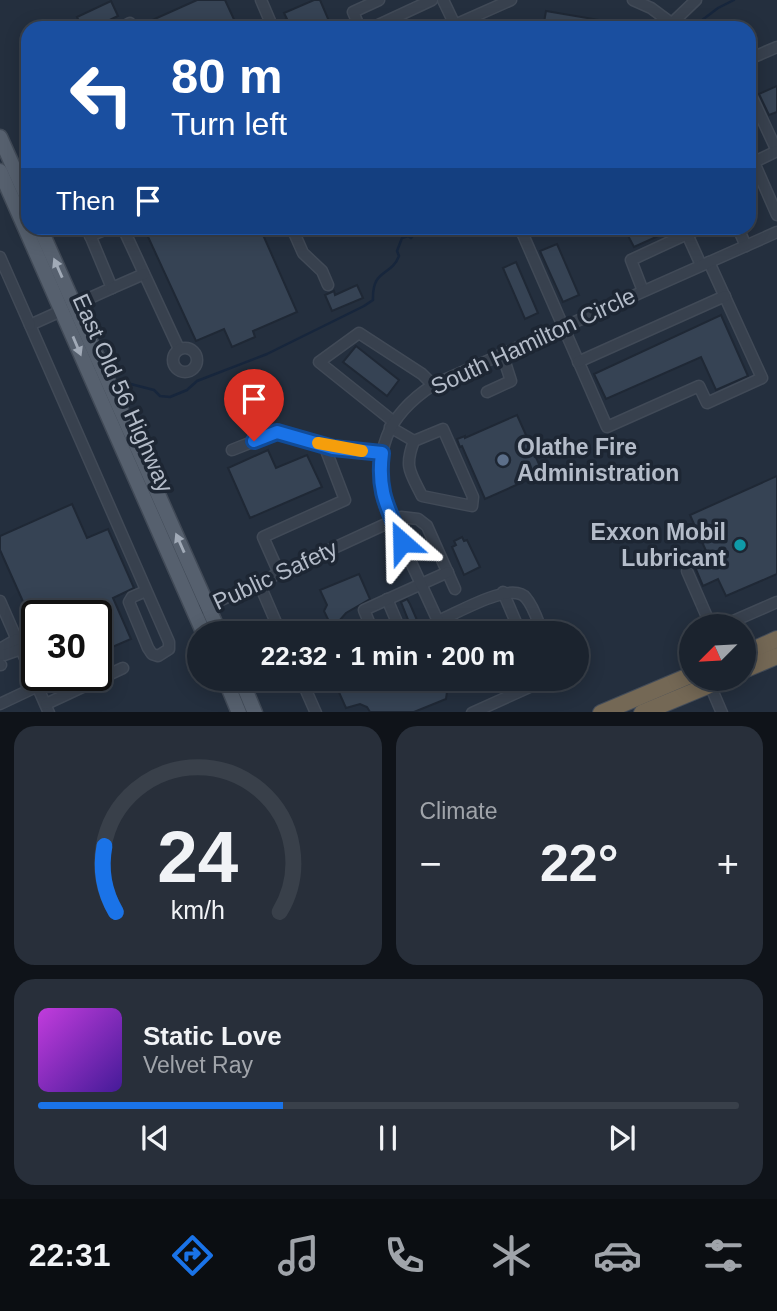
<!DOCTYPE html>
<meta charset="utf-8">
<style>
body{margin:0;font-family:Arial,sans-serif;background:#282f3a;color:#f1f3f6;height:100vh;display:flex;flex-direction:column;font-size:26px;white-space:nowrap}
*{box-sizing:border-box;margin:0}
p{font-size:23px;color:#a0a4aa}
.icon{flex:none;width:38px;height:38px;fill:none;stroke:currentColor;stroke-width:2;stroke-linecap:round;stroke-linejoin:round}
.map{position:relative;height:712px;overflow:hidden}
.panel{display:flex;flex-direction:column;gap:14px;padding:14px;background:#0f1319;flex:1}
.panel>*{flex:none}
.top-card{position:absolute;left:21px;top:21px;width:735px;height:214px;border-radius:21px;box-shadow:0 4px 18px #0003,0 0 0 2px #39404a;background:#1a4fa0;color:#fff;overflow:hidden}
.needle{width:46px;rotate:246deg}
.controls{position:absolute;left:679px;top:614px;display:grid;gap:14px}
.controls a{display:grid;place-items:center;width:77px;height:77px;border-radius:50%;background:#1b232e;box-shadow:0 4px 18px #0003,0 0 0 2px #39404a;font-size:35px}
.speed{position:absolute;left:21px;top:600px;display:flex;gap:14px;font-size:35px;font-weight:700;text-align:center}
.speed>*{display:grid;place-content:center;width:91px;height:91px;border-radius:50%;background:#1b232e;box-shadow:0 4px 18px #0003,0 0 0 2px #39404a;line-height:1}
.speed .limit{border:4px solid #111;border-radius:10px;background:#fff;color:#111}
.pin{position:absolute;display:grid;place-items:center;width:60px;height:60px;color:#fff;margin:-72px -30px;border-radius:50% 50% 50% 0;rotate:-45deg;box-shadow:0 0 7px #0007}
.pin .icon{rotate:45deg}
.me{position:absolute;width:77px;margin:-38px;rotate:335deg;stroke-linejoin:round;filter:drop-shadow(0 0 5px #0008)}
.turn{display:flex;align-items:center;gap:24px;height:147px;padding:0 35px;font-size:32px}
.turn .icon{width:91px;height:91px;stroke-width:2.5}
.turn b{display:block;font-size:49px;line-height:60px}
.then{display:flex;align-items:center;height:66px;padding:0 35px;background:#0003;gap:14px;font-size:26px}
.big{font-size:52px;font-weight:700;line-height:1.1}
.panel .widget{flex:1;display:flex;flex-direction:column;justify-content:center;gap:10px;min-width:0;padding:0 24px;border-radius:21px;background:#282f3a}
.panel .dial{align-items:center;gap:0}
.dial svg{height:182px;overflow:visible;fill:none;stroke:#39404a;stroke-width:7;stroke-linecap:round;text-anchor:middle}
.dial text{fill:#f1f3f6;stroke:none}
.song{display:flex;align-items:center;gap:21px}
.cover{width:84px;height:84px;border-radius:10px;background:linear-gradient(135deg,hsl(290 70% 55%),hsl(260 70% 35%))}
.played{height:7px;border-radius:4px;background:linear-gradient(90deg,#1a73e8 35%,#39404a 35%)}
.keys{display:flex;justify-content:space-around;direction:ltr}
.heat{display:flex;justify-content:space-between;align-items:center;font-size:38px;direction:ltr}
.panel .tiles{flex:1;display:grid;gap:14px;grid-template-columns:1fr 1fr}
.widget:last-child{grid-column:span 2}
.trip{position:absolute;left:187px;top:621px;width:402px;height:70px;border-radius:35px;background:#1b232e;box-shadow:0 4px 18px #0003,0 0 0 2px #39404a;font-weight:700;line-height:70px;text-align:center}
.tabs{display:flex;height:112px;justify-content:space-around;align-items:center;background:#0b0e12;color:#a0a4aa}
.tabs .icon{width:49px;height:49px}
.tabs .on{color:#1a73e8}
.tabs b{font-size:32px;color:#f1f3f6}
.map>svg:first-child{display:block}
.lines{fill:none;stroke-linecap:round;stroke-linejoin:round}
.stream{stroke:#17263c;stroke-width:2.5}
.building{fill:#364354;stroke:#1f2835;stroke-width:2}
.minor-casing{stroke:#414a57;stroke-width:13}
.major-casing{stroke:#414a57;stroke-width:17}
.highway-casing{stroke:#434c59;stroke-width:18}
.minor{stroke:#38414e;stroke-width:10}
.major{stroke:#56606e;stroke-width:14}
.highway{stroke:#746855;stroke-width:16}
.oneway{fill:#a1aab7}
.route-casing{stroke:#114b97;stroke-width:18}
.route{stroke:#1a73e8;stroke-width:12}
.slow{stroke:#f59e0b;stroke-width:12}
.service-dot{fill:#5c6f8a;stroke:#1d2633;stroke-width:2.5}
.culture-dot{fill:#0f9aa8;stroke:#1d2633;stroke-width:2.5}
.labels{text-anchor:middle;stroke-width:7;stroke-linejoin:round;paint-order:stroke}
.street-label{font-size:23px;fill:#b4bcc9;stroke:#1d2633}
.poi-label{font-size:23px;font-weight:bold;fill:#b4bcc9;stroke:#1d2633;text-anchor:start}
</style>
<div class="map">
<svg width="777" height="713" viewBox="0 0 777 713">
<rect width="100%" height="100%" fill="#242f3e"/>
<g class="lines">
<g class="stream">
<path d="M693 27 718 8 734 0"/>
<path d="M119 381 154 390 160 396 170 397 187 390 197 381 267 354 364 306 373 300C372 268 391 277 399 256L397 251 402 238 408 236 411 238 418 228"/>
</g>
</g>
<g class="building">
<path d="M197 0H225L238 28H140L139 26Z"/>
<path d="M314 0H320L332 28H282L279 22 287 19 284 13Z"/>
<path d="M111 1 118 16 93 28H82L77 17Z"/>
<path d="M546 11 599 20 597 28H543Z"/>
<path d="M777 86V112L769 115 759 94Z"/>
<path d="M144 228H260L297 312 253 331 255 337 232 347 224 329 196 341Z"/>
<path d="M624 228H676L634 247Z"/>
<path d="M557 244 579 295 563 302 540 251Z"/>
<path d="M516 262 538 313 525 319 503 268Z"/>
<path d="M357 285 363 298 332 311 325 295 334 291 335 295Z"/>
<path d="M721 315 748 376 716 390 701 357 606 399 594 374Z"/>
<path d="M356 346 399 380 387 396 343 362Z"/>
<path d="M517 415 543 473 485 499 462 446 460 447 457 439 465 436V438Z"/>
<path d="M268 450 276 468 307 455 322 487 250 518 228 468Z"/>
<path d="M777 476V574L726 596 718 579 703 586 692 560 707 553 699 535 686 536V524H694L690 515Z"/>
<path d="M72 504 87 538 108 529 134 588 113 598 131 639 96 654V616H37V633L0 550V536Z"/>
<path d="M462 537 464 541 467 540 480 567 464 575 452 547 456 545 454 541Z"/>
<path d="M359 574 370 599 346 613 339 621 347 625 352 634H335L324 611 327 605 320 590Z"/>
<path d="M407 599 410 604 423 634H415L411 627 401 602Z"/>
<path d="M333 679H378L386 686 401 690 398 685 401 679H436L439 687 447 692 446 699 414 712H370L367 707 360 704 346 708Z"/>
<path d="M464 679H507L484 690 479 685 469 690 462 686Z"/>
</g>
<g class="lines">
<g class="minor-casing">
<g id="minor">
<path d="M261 0 273 28"/>
<path d="M443 0 455 25"/>
<path d="M633 0 651 8 678 28"/>
<path d="M672 23 696 0"/>
<path d="M121 28 130 23 132 28"/>
<path d="M360 28 353 12 379 0"/>
<path d="M372 28 432 0"/>
<path d="M448 28 511 0"/>
<path d="M749 59 777 47"/>
<path d="M749 91 777 151"/>
<path d="M749 151 777 215"/>
<path d="M754 162 777 151"/>
<path d="M87 228 112 288 30 325 169 642V649L158 656 152 654 148 648 129 602 132 597 146 591"/>
<path d="M123 228 179 349"/>
<path d="M292 228 303 253 322 271 328 285"/>
<path d="M738 228 746 246"/>
<path d="M521 230 607 427 699 386 707 403 762 378 709 262"/>
<path d="M90 236 109 228"/>
<path d="M0 257 30 325"/>
<path d="M701 265 687 234 702 228"/>
<path d="M112 288 144 274"/>
<path d="M643 291 631 260 687 234"/>
<circle cx="185" cy="360" r="12"/>
<path d="M578 362 725 296"/>
<path d="M487 392 511 381 502 353"/>
<path d="M394 422 319 362 359 333 422 374 433 385"/>
<path d="M390 427 414 441C404 467 410 472 422 496L472 506 473 497 443 429 414 441"/>
<path d="M232 450 277 432 333 448 382 453"/>
<path d="M687 571 711 626"/>
<path d="M279 573 263 537 345 500 324 445"/>
<path d="M259 583 281 634"/>
<path d="M503 592 521 634"/>
<path d="M387 599 402 634"/>
<path d="M0 601 49 713"/>
<path d="M195 612 401 517 418 519 427 526 455 589"/>
<path d="M438 621C456 614 512 580 526 598 534 607 538 622 543 634"/>
<path d="M722 626 777 602"/>
<path d="M374 634 364 610 448 572"/>
<path d="M444 634 385 506C373 451 386 416 433 385L777 232"/>
<path d="M0 649 17 639"/>
<path d="M0 655H4L21 649"/>
<path d="M0 664 1 665"/>
<path d="M301 679 316 713"/>
<path d="M389 679H393"/>
<path d="M710 685 722 713"/>
<path d="M0 704 38 686"/>
<path d="M46 704 123 668"/>
<path d="M472 713 547 679"/>
</g>
</g>
<g class="major-casing">
<g id="major">
<path d="M0 137 28 200"/>
<path d="M0 171 204 634"/>
<path d="M40 228 220 634"/>
<path d="M225 679 239 713"/>
<path d="M241 679 255 713"/>
</g>
</g>
<g class="highway-casing">
<g id="highway">
<path d="M744 654 777 639"/>
<path d="M744 670 777 656"/>
<path d="M601 713 691 675"/>
<path d="M642 713 724 679"/>
</g>
</g>
<use href="#minor" class="minor"/>
<use href="#major" class="major"/>
<use href="#highway" class="highway"/>
</g>
<defs><path id="oneway-solid" d="M-6-.8H1V-3.2L6.5 0L1 3.2V.8H-6Z" transform="scale(1.75)"/></defs>
<g class="oneway">
<use href="#oneway-solid" transform="translate(58 268) rotate(-114)"/>
<use href="#oneway-solid" transform="translate(77 346) rotate(67)"/>
<use href="#oneway-solid" transform="translate(180 543) rotate(-114)"/>
</g>
<g class="lines">
<g class="route-casing">
<path id="route" d="M254 441 277 432 333 448 382 453C377 492 388 508 402 542"/>
</g>
<use href="#route" class="route"/>
<path class="slow" d="M318 443 362 451"/>
</g>
<circle class="service-dot" cx="503" cy="460" r="7"/>
<circle class="culture-dot" cx="740" cy="545" r="7"/>
<g class="labels">
<g class="street-label">
<text transform="translate(533 341) rotate(-25)" y="8">South Hamilton Circle</text>
<text transform="translate(123 393) rotate(66)" y="8">East Old 56 Highway</text>
<text transform="translate(275 575) rotate(-25)" y="8">Public Safety</text>
</g>
<g class="poi-label">
<text x="517" y="455">Olathe Fire<tspan x="517" dy="26">Administration</tspan></text>
<text x="726" y="540" text-anchor="end">Exxon Mobil<tspan x="726" dy="26">Lubricant</tspan></text>
</g>
</g>
</svg>
<div class="controls">
<a><svg class="needle" viewBox="-14 -14 28 28"><path d="M0-13l5 13h-10z" fill="#e53935"/><path d="M0 13l5-13h-10z" fill="#a0a4aa"/></svg></a>
</div>
<div class="speed"><div class="limit">30</div></div>
<div class="pin" style="left:254px;top:441px;background:#d93025"><svg class="icon" aria-label="arrive" viewBox="0 0 24 24"><path d="M6 21V4h12l-3 4 3 4H6"/></svg></div>
<svg class="me" style="left:402px;top:542px" viewBox="-20 -20 40 40"><path d="M0-17L14 15 0 8-14 15z" fill="#1a73e8" stroke="#fff" stroke-width="4"/></svg>
<div class="trip">22:32 · 1 min · 200 m</div>
<div class="top-card">
<div class="turn"><svg class="icon" aria-label="left" viewBox="0 0 24 24"><path d="M17 20v-9H6M10 6l-5 5 5 5"/></svg><div><b>80 m</b>Turn left</div></div>
<div class="then">Then<svg class="icon" aria-label="arrive" viewBox="0 0 24 24"><path d="M6 21V4h12l-3 4 3 4H6"/></svg></div>
</div>
</div>
<section class="panel">
<div class="tiles">
<div class="widget dial"><svg viewBox="0 0 100 80">
<path d="M14 69A42 42 0 1 1 86 69"/>
<path d="M14 69A42 42 0 0 1 9 40" stroke="#1a73e8"/>
<text x="50" y="56" font-size="32" font-weight="700">24</text>
<text x="50" y="72" font-size="11">km/h</text>
</svg></div>
<div class="widget"><p>Climate</p>
<div class="heat"><a>−</a><b class="big">22°</b><a>+</a></div>
</div>
<div class="widget">
<div class="song"><i class="cover"></i><div><b>Static Love</b><p>Velvet Ray</p></div></div>
<div class="played"></div>
<div class="keys"><svg class="icon" aria-label="previous" viewBox="0 0 24 24"><path d="M18 5L8 12l10 7zM5 5v14"/></svg><svg class="icon" aria-label="pause" viewBox="0 0 24 24"><path d="M8 5v14M16 5v14"/></svg><svg class="icon" aria-label="next" viewBox="0 0 24 24"><path d="M6 5l10 7-10 7zM19 5v14"/></svg></div>
</div>
</div>
</section>
<nav class="tabs">
<b>22:31</b>
<svg class="icon on" aria-label="directions" viewBox="0 0 24 24"><path d="M12 3l9 9-9 9-9-9zM9 14v-3h6M13 9l2 2-2 2"/></svg>
<svg class="icon" aria-label="music" viewBox="0 0 24 24"><path d="M9 18V5l10-2v13"/><circle cx="6" cy="18" r="3"/><circle cx="16" cy="16" r="3"/></svg>
<svg class="icon" aria-label="phone" viewBox="0 0 24 24"><path d="M5 4h4l2 5-3 2q2 4 5 5l2-3 5 2v4C11 20 4 13 5 4z"/></svg>
<svg class="icon" aria-label="climate" viewBox="0 0 24 24"><path d="M12 3v18M4 7l16 10M4 17L20 7"/></svg>
<svg class="icon" aria-label="car" viewBox="0 0 24 24"><path d="M5 17H2v-5l4-1 3-4h7l3 4 3 1v5h-3M9 17h6M6 11h13"/><circle cx="7" cy="17" r="2"/><circle cx="17" cy="17" r="2"/></svg>
<svg class="icon" aria-label="filters" viewBox="0 0 24 24"><path d="M4 7h16M4 17h16"/><circle cx="9" cy="7" r="2"/><circle cx="15" cy="17" r="2"/></svg>
</nav>
